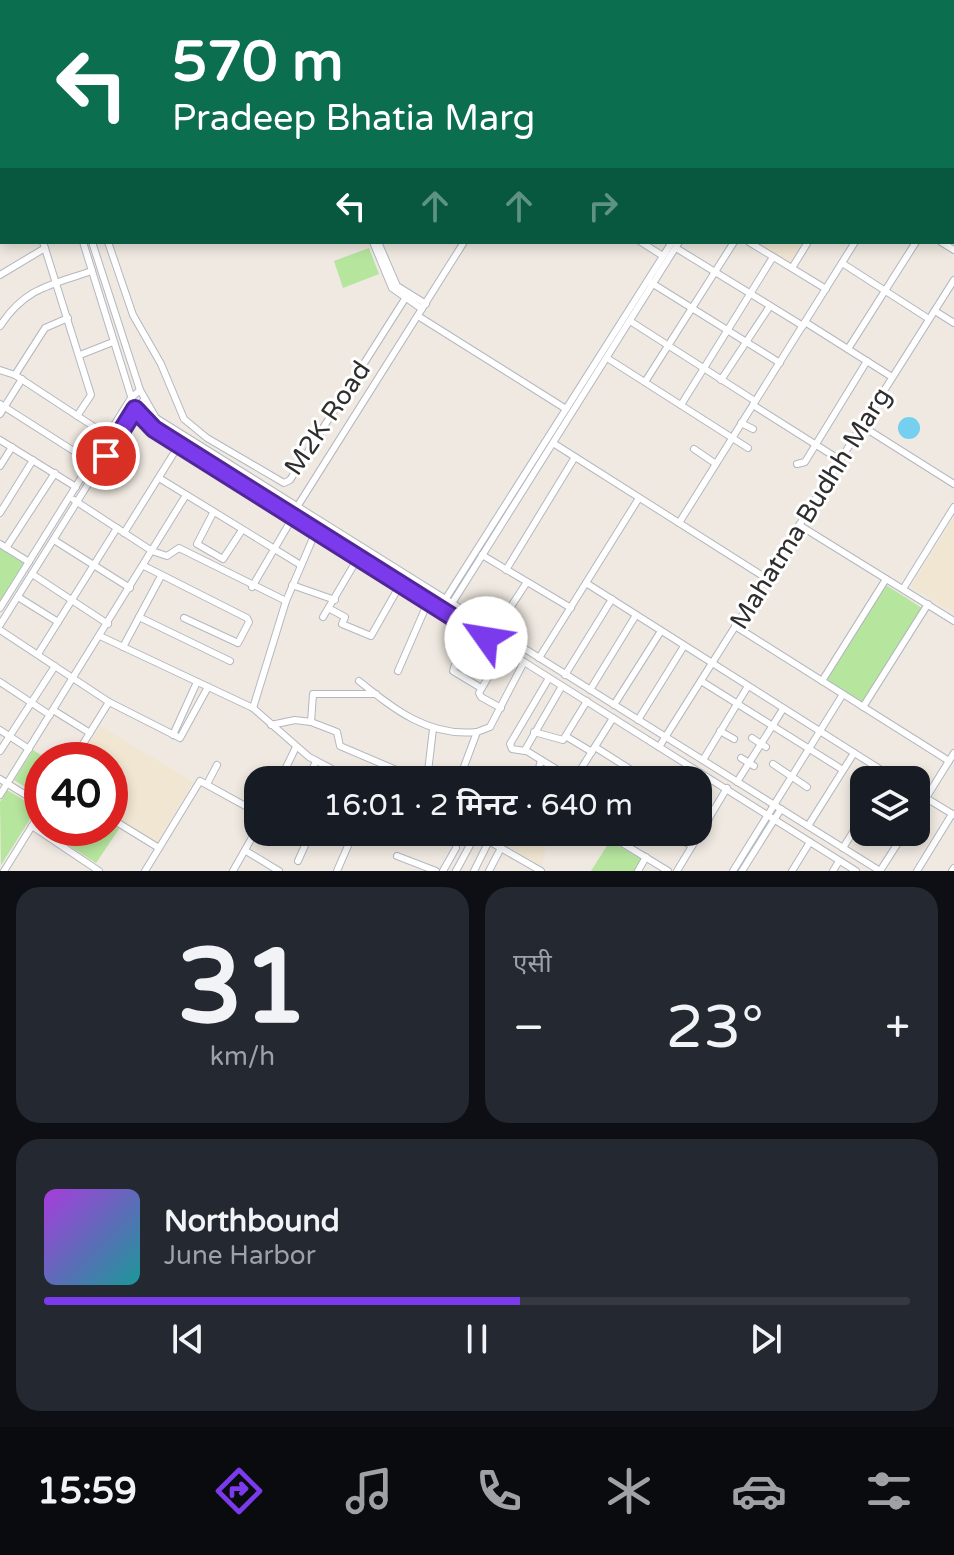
<!DOCTYPE html>
<html lang="hi">
<meta charset="utf-8">
<style>
body{margin:0;font-family:"Varela Round","Noto Sans Devanagari",sans-serif;background:#242831;color:#f1f3f6;height:100vh;display:flex;flex-direction:column;font-size:30px;white-space:nowrap}
*{box-sizing:border-box;margin:0}
p{font-size:26px;color:#9ea1a6}
.icon{flex:none;width:44px;height:44px;fill:none;stroke:currentColor;stroke-width:2;stroke-linecap:round;stroke-linejoin:round}
.map{position:relative;height:871px;overflow:hidden}
.sheet{display:flex;flex-direction:column;gap:16px;padding:16px;background:#0d0f14;flex:1}
.sheet>*{flex:none}
.guide{position:absolute;left:0px;top:0px;width:954px;height:244px;box-shadow:0 4px 12px #0003;background:#0b6e4f;color:#fff;overflow:hidden}
.controls{position:absolute;left:850px;top:766px;display:grid;gap:16px}
.controls a{display:grid;place-items:center;width:80px;height:80px;border-radius:16px;background:#171b24;box-shadow:0 4px 12px #0003;font-size:40px}
.speed{position:absolute;left:24px;top:742px;display:flex;gap:16px;font-size:40px;font-weight:700;text-align:center}
.speed>*{display:grid;place-content:center;width:104px;height:104px;border-radius:50%;background:#171b24;box-shadow:0 4px 12px #0003;line-height:1}
.speed .limit{border:12px solid #d22;background:#fff;color:#111}
.pin{position:absolute;display:grid;place-items:center;width:68px;height:68px;color:#fff;margin:-34px;border:4px solid #fff;border-radius:50%;box-shadow:0 2px 8px #0007}
.me{position:absolute;width:88px;margin:-44px;rotate:302deg;stroke-linejoin:round;filter:drop-shadow(0 0 6px #0008)}
.turn{display:flex;align-items:center;gap:28px;height:168px;padding:0 40px;font-size:36px}
.turn .icon{width:104px;height:104px;stroke-width:2.5}
.turn b{display:block;font-size:56px;line-height:68px}
.lanes{display:flex;align-items:center;height:76px;padding:0 40px;background:#0003;justify-content:center;gap:40px;direction:ltr}
.lanes .off{opacity:.35}
.big{font-size:60px;font-weight:600;line-height:1.1}
.sheet .widget{flex:1;display:flex;flex-direction:column;justify-content:center;gap:12px;min-width:0;padding:0 28px;border-radius:24px;background:#242831}
.sheet .dial{align-items:center;gap:0}
.dial b{font-size:104px;line-height:1}
.song{display:flex;align-items:center;gap:24px}
.cover{width:96px;height:96px;border-radius:12px;background:linear-gradient(135deg,hsl(280 70% 55%),hsl(180 70% 35%))}
.played{height:8px;border-radius:4px;background:linear-gradient(90deg,#7c3aed 55%,#363941 55%)}
.keys{display:flex;justify-content:space-around;direction:ltr}
.heat{display:flex;justify-content:space-between;align-items:center;font-size:44px;direction:ltr}
.sheet .tiles{flex:1;display:grid;gap:16px;grid-template-columns:1fr 1fr}
.widget:last-child{grid-column:span 2}
.trip{position:absolute;left:244px;top:766px;width:468px;height:80px;border-radius:24px;background:#171b24;box-shadow:0 4px 12px #0003;font-weight:600;line-height:80px;text-align:center}
.tabs{display:flex;height:128px;justify-content:space-around;align-items:center;background:#090b0e;color:#9ea1a6}
.tabs .icon{width:56px;height:56px}
.tabs .selected{color:#7c3aed}
.tabs b{font-size:36px;color:#f1f3f6}
.map>svg:first-child{display:block}
.education{fill:#f0e6d1}
.green{fill:#b6e59e}
.water{fill:#75cff0}
.lines{fill:none;stroke-linecap:round;stroke-linejoin:round}
.minor-casing{stroke:#b4b7c1;stroke-width:8}
.major-casing{stroke:#c9c9c9;stroke-width:10}
.highway-casing{stroke:#c9c9c9;stroke-width:11}
.minor{stroke:#fff;stroke-width:6}
.major{stroke:#f2d163;stroke-width:8}
.highway{stroke:#ffa35c;stroke-width:9}
.rail{stroke:#a3a6b8;stroke-width:2}
.route-casing{stroke:#51269a;stroke-width:20}
.route{stroke:#7c3aed;stroke-width:14}
.labels{text-anchor:middle;stroke-width:6;stroke-linejoin:round;paint-order:stroke}
.street-label{font-size:26px;fill:#2e2e2e;stroke:#fff}
</style>
<div class="map">
<svg width="954" height="871" viewBox="0 0 954 871">
<rect width="100%" height="100%" fill="#efe9e1"/>
<g class="education">
<path d="M675 0H797L800 2H676Z"/>
<path d="M754 242H803L790 264Z"/>
<path d="M954 517V613L911 587Z"/>
<path d="M100 726 193 782 157 842 110 814V760H79Z"/>
<path d="M506 832H548L542 866 504 845Z"/>
</g>
<g class="green">
<path d="M369 248 379 274 343 288 334 261Z"/>
<path d="M0 548 27 564 0 603Z"/>
<path d="M886 585 922 608 862 702 826 679Z"/>
<path d="M33 750 49 760H42V784L36 794 14 780Z"/>
<path d="M7 790 37 808 1 865 0 802Z"/>
<path d="M42 817V828H110V823L119 829 96 863 37 825Z"/>
<path d="M610 841 641 859 634 871H591Z"/>
</g>
<circle class="water" cx="909" cy="428" r="11"/>
<g class="lines">
<g class="minor-casing">
<g id="minor">
<path d="M6 0 7 2"/>
<path d="M16 0V2"/>
<path d="M44 0 45 2"/>
<path d="M68 0V2"/>
<path d="M108 0 109 2"/>
<path d="M151 0 152 2"/>
<path d="M294 0V2"/>
<path d="M323 0V2"/>
<path d="M512 0 513 2"/>
<path d="M915 0 918 2"/>
<path d="M927 0 930 2"/>
<path d="M940 0 944 2"/>
<path d="M195 1 199 0"/>
<path d="M51 2 58 0"/>
<path d="M328 2 333 0"/>
<path d="M384 2 389 0"/>
<path d="M478 2 484 0"/>
<path d="M824 2 825 0"/>
<path d="M831 2 833 0"/>
<path d="M952 4 954 1"/>
<path d="M952 16 954 17"/>
<path d="M952 23 954 24"/>
<path d="M952 60 954 57"/>
<path d="M952 114 954 111"/>
<path d="M0 125 2 130"/>
<path d="M952 129 954 130"/>
<path d="M0 138 2 137"/>
<path d="M0 162 2 161"/>
<path d="M0 202 2 201"/>
<path d="M0 236 2 235"/>
<path d="M43 242 91 395 77 416"/>
<path d="M83 242 135 409 154 429 856 871"/>
<path d="M92 242 140 390 156 418 880 871"/>
<path d="M108 242 133 315 161 364 184 419 207 438 284 483 290 480 408 294"/>
<path d="M373 242 392 288 422 309"/>
<path d="M378 242 397 286 426 304"/>
<path d="M641 242 663 256"/>
<path d="M749 242 826 289"/>
<path d="M941 242 954 250"/>
<path d="M676 248 803 326"/>
<path d="M842 263 929 319"/>
<path d="M792 268 808 242"/>
<path d="M0 275 45 248"/>
<path d="M650 282 780 363"/>
<path d="M935 311 954 323"/>
<path d="M418 316 566 409"/>
<path d="M630 321 755 401"/>
<path d="M805 322 892 377"/>
<path d="M0 326C25 288 50 285 92 271"/>
<path d="M848 349 916 242"/>
<path d="M80 355 113 342"/>
<path d="M607 358 748 448"/>
<path d="M0 370 15 375 108 436"/>
<path d="M15 375 45 328 68 318"/>
<path d="M721 380 770 306"/>
<path d="M645 382 734 242"/>
<path d="M0 404 91 462"/>
<path d="M681 405 773 257"/>
<path d="M753 405 840 460"/>
<path d="M0 414 22 379"/>
<path d="M741 423 753 429"/>
<path d="M862 426 954 484"/>
<path d="M0 440 76 487"/>
<path d="M553 443 766 578"/>
<path d="M694 449 716 464"/>
<path d="M797 464 805 462 867 361"/>
<path d="M0 466 12 447"/>
<path d="M159 478 299 564"/>
<path d="M74 500 152 551 167 556 179 548 286 601"/>
<path d="M297 507 464 242"/>
<path d="M0 513 33 460"/>
<path d="M213 513 197 544 223 559 242 530"/>
<path d="M679 523 855 242"/>
<path d="M799 525 954 621"/>
<path d="M124 533 179 445"/>
<path d="M54 540 130 588"/>
<path d="M0 544 29 562"/>
<path d="M6 548 55 473"/>
<path d="M482 555 571 608"/>
<path d="M144 566 247 618 249 622 238 643 184 618"/>
<path d="M506 570 575 457"/>
<path d="M32 574 108 624"/>
<path d="M586 583 897 780"/>
<path d="M292 585 335 600"/>
<path d="M252 587 293 517"/>
<path d="M903 589 954 507"/>
<path d="M18 597 58 622"/>
<path d="M443 603 672 242"/>
<path d="M0 608 131 398 140 390"/>
<path d="M330 609 345 617 342 624 371 636 400 585"/>
<path d="M446 613 679 242"/>
<path d="M139 617 230 661"/>
<path d="M323 617 358 558"/>
<path d="M0 625 135 409 144 400"/>
<path d="M735 626 949 761"/>
<path d="M468 627 453 671 481 688"/>
<path d="M0 630 109 702 180 738 208 687"/>
<path d="M495 631 527 582"/>
<path d="M100 636 253 708 309 757 353 780"/>
<path d="M123 647 161 576"/>
<path d="M38 654 117 528"/>
<path d="M539 658 639 498"/>
<path d="M398 671 428 602"/>
<path d="M565 675 612 599"/>
<path d="M359 681C395 710 429 737 477 732"/>
<path d="M701 681 843 770"/>
<path d="M822 681 886 579"/>
<path d="M0 682 50 715"/>
<path d="M562 686 525 750 574 780"/>
<path d="M590 690 636 615"/>
<path d="M614 705 661 631"/>
<path d="M863 707 928 604"/>
<path d="M253 708 286 601 316 531"/>
<path d="M501 708 481 697 479 693 504 650"/>
<path d="M53 710 90 733"/>
<path d="M638 720 684 646"/>
<path d="M311 722 337 732 340 746 408 775"/>
<path d="M271 725 295 720 311 722 313 694H376"/>
<path d="M0 730 29 749"/>
<path d="M720 731 734 739"/>
<path d="M534 732 563 740 587 701"/>
<path d="M173 735 197 682"/>
<path d="M567 737 592 752"/>
<path d="M752 738 766 747"/>
<path d="M595 747 647 780"/>
<path d="M659 747 954 280"/>
<path d="M0 751 55 666"/>
<path d="M525 751 512 749 510 744 549 678"/>
<path d="M741 758 754 766"/>
<path d="M73 760 109 702"/>
<path d="M703 760 748 686"/>
<path d="M773 764 807 787"/>
<path d="M0 779 42 805"/>
<path d="M280 780 296 747"/>
<path d="M308 780 316 761"/>
<path d="M427 780 433 729"/>
<path d="M459 780 477 732 490 727 524 662"/>
<path d="M536 780 541 760"/>
<path d="M574 780 613 718"/>
<path d="M737 782 783 709"/>
<path d="M207 784 217 765"/>
<path d="M916 792 954 815"/>
<path d="M0 795 186 495"/>
<path d="M698 812 709 819"/>
<path d="M916 814 954 753"/>
<path d="M110 818 159 848"/>
<path d="M32 826 99 871"/>
<path d="M808 826 854 753"/>
<path d="M473 832 541 871"/>
<path d="M604 832 668 871"/>
<path d="M669 832 692 846"/>
<path d="M843 848 864 814"/>
<path d="M246 851 279 871"/>
<path d="M397 856 436 871"/>
<path d="M298 861 311 832"/>
<path d="M4 871 42 810"/>
<path d="M145 871 200 781 258 813"/>
<path d="M233 871 258 827"/>
<path d="M337 871 354 832"/>
<path d="M443 871 456 848"/>
<path d="M456 871 476 834"/>
<path d="M474 871 489 841"/>
<path d="M489 871 501 848"/>
<path d="M638 871 646 857"/>
<path d="M677 871 727 788"/>
<path d="M733 871 843 694"/>
<path d="M742 871 781 809"/>
<path d="M792 871 810 842"/>
<path d="M833 871 839 861"/>
<path d="M880 871 905 832"/>
<path d="M917 871 952 814"/>
<path d="M952 871 954 868"/>
</g>
</g>
<g class="major-casing">
<g id="major">
<path d="M399 2 404 0"/>
<path d="M448 2 452 0"/>
<path d="M0 168 2 167"/>
<path d="M0 191 2 190"/>
</g>
</g>
<g class="highway-casing">
<g id="highway">
<path d="M411 2 416 0"/>
<path d="M433 2 438 0"/>
<path d="M0 174 2 173"/>
<path d="M0 183 2 182"/>
</g>
</g>
<use href="#minor" class="minor"/>
<use href="#major" class="major"/>
<use href="#highway" class="highway"/>
<path class="rail" d="M0 204 2 203"/>
</g>
<g class="lines">
<g class="route-casing">
<path id="route" d="M106 456 135 409 154 429 486 638"/>
</g>
<use href="#route" class="route"/>
</g>
<g class="labels">
<g class="street-label">
<text transform="translate(327 418) rotate(-56)" y="9">M2K Road</text>
<text transform="translate(810 508) rotate(-58)" y="9">Mahatma Budhh Marg</text>
</g>
</g>
</svg>
<div class="controls">
<a><svg class="icon" aria-label="layers" viewBox="0 0 24 24"><path d="M12 4l9 5-9 5-9-5zM3 14l9 5 9-5"/></svg></a>
</div>
<div class="speed"><div class="limit">40</div></div>
<div class="pin" style="left:106px;top:456px;background:#d93025"><svg class="icon" aria-label="arrive" viewBox="0 0 24 24"><path d="M6 21V4h12l-3 4 3 4H6"/></svg></div>
<svg class="me" style="left:486px;top:638px" viewBox="-20 -20 40 40"><circle r="19" fill="#fff"/><path d="M0-13L10 11 0 6-10 11z" fill="#7c3aed"/></svg>
<div class="trip">16:01 · 2 मिनट · 640 m</div>
<div class="guide">
<div class="turn"><svg class="icon" aria-label="left" viewBox="0 0 24 24"><path d="M17 20v-9H6M10 6l-5 5 5 5"/></svg><div><b>570 m</b>Pradeep Bhatia Marg</div></div>
<div class="lanes"><svg class="icon" aria-label="left" viewBox="0 0 24 24"><path d="M17 20v-9H6M10 6l-5 5 5 5"/></svg><svg class="icon off" aria-label="ahead" viewBox="0 0 24 24"><path d="M12 20V5M6 11l6-6 6 6"/></svg><svg class="icon off" aria-label="ahead" viewBox="0 0 24 24"><path d="M12 20V5M6 11l6-6 6 6"/></svg><svg class="icon off" aria-label="right" viewBox="0 0 24 24"><path d="M7 20v-9h11M14 6l5 5-5 5"/></svg></div>
</div>
</div>
<section class="sheet">
<div class="tiles">
<div class="widget dial"><b>31</b><p>km/h</p></div>
<div class="widget"><p>एसी</p>
<div class="heat"><a>−</a><b class="big">23°</b><a>+</a></div>
</div>
<div class="widget">
<div class="song"><i class="cover"></i><div><b>Northbound</b><p>June Harbor</p></div></div>
<div class="played"></div>
<div class="keys"><svg class="icon" aria-label="previous" viewBox="0 0 24 24"><path d="M18 5L8 12l10 7zM5 5v14"/></svg><svg class="icon" aria-label="pause" viewBox="0 0 24 24"><path d="M8 5v14M16 5v14"/></svg><svg class="icon" aria-label="next" viewBox="0 0 24 24"><path d="M6 5l10 7-10 7zM19 5v14"/></svg></div>
</div>
</div>
</section>
<nav class="tabs">
<b>15:59</b>
<svg class="icon selected" aria-label="directions" viewBox="0 0 24 24"><path d="M12 3l9 9-9 9-9-9zM9 14v-3h6M13 9l2 2-2 2"/></svg>
<svg class="icon" aria-label="music" viewBox="0 0 24 24"><path d="M9 18V5l10-2v13"/><circle cx="6" cy="18" r="3"/><circle cx="16" cy="16" r="3"/></svg>
<svg class="icon" aria-label="phone" viewBox="0 0 24 24"><path d="M5 4h4l2 5-3 2q2 4 5 5l2-3 5 2v4C11 20 4 13 5 4z"/></svg>
<svg class="icon" aria-label="climate" viewBox="0 0 24 24"><path d="M12 3v18M4 7l16 10M4 17L20 7"/></svg>
<svg class="icon" aria-label="car" viewBox="0 0 24 24"><path d="M5 17H2v-5l4-1 3-4h7l3 4 3 1v5h-3M9 17h6M6 11h13"/><circle cx="7" cy="17" r="2"/><circle cx="17" cy="17" r="2"/></svg>
<svg class="icon" aria-label="filters" viewBox="0 0 24 24"><path d="M4 7h16M4 17h16"/><circle cx="9" cy="7" r="2"/><circle cx="15" cy="17" r="2"/></svg>
</nav>
